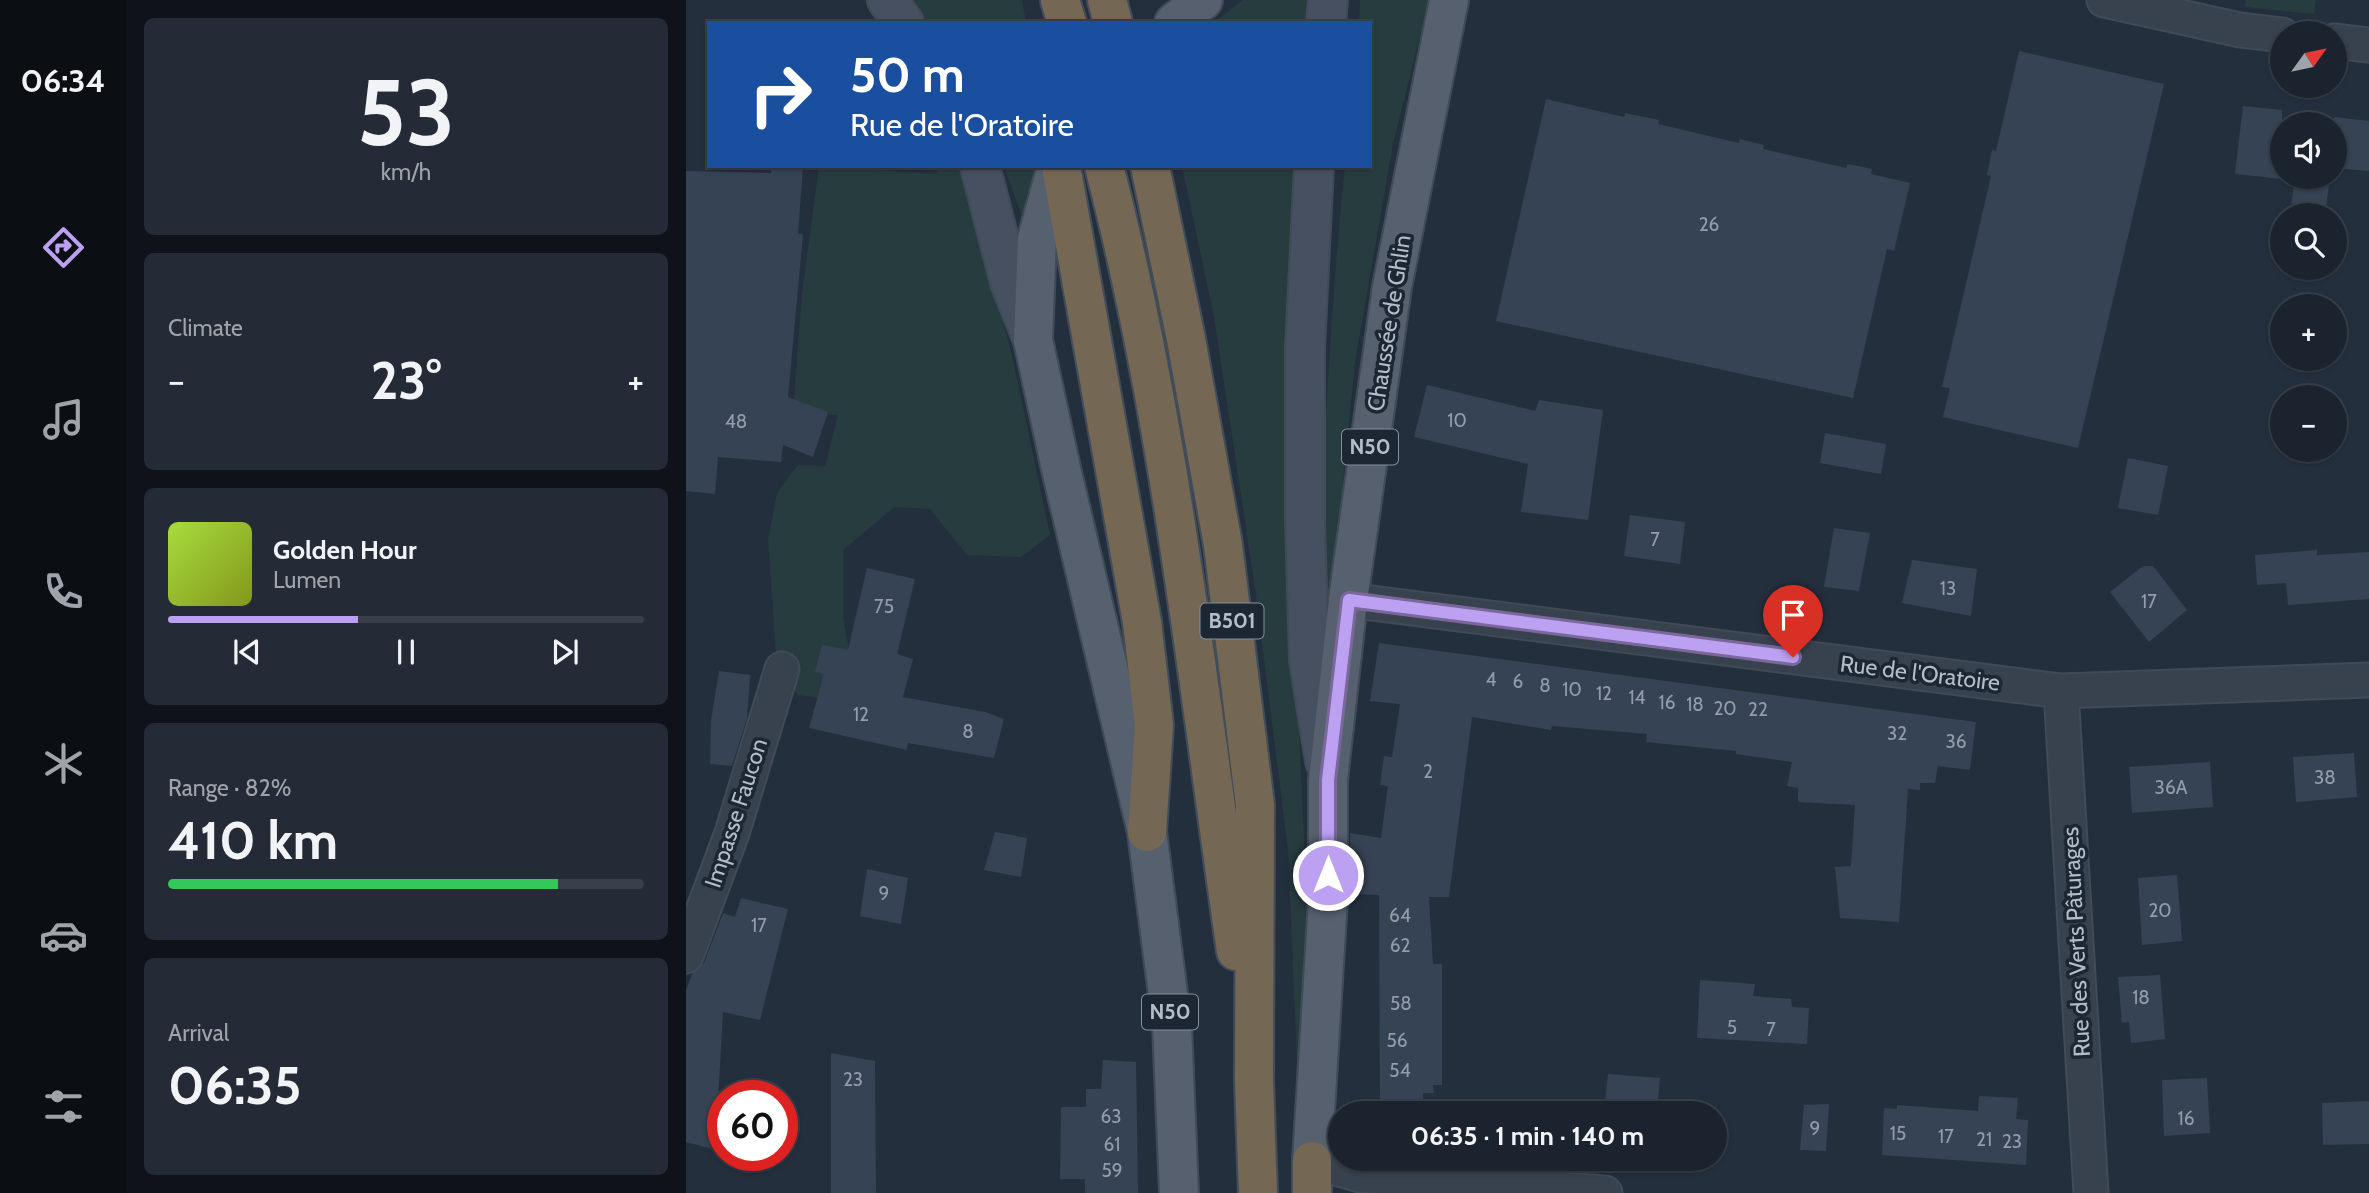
<!DOCTYPE html>
<meta charset="utf-8">
<style>
body{margin:0;font-family:Cabin,sans-serif;background:#242b36;color:#f1f3f6;height:100vh;display:flex;flex-direction:column;font-size:26px;white-space:nowrap}
*{box-sizing:border-box;margin:0}
p{font-size:23px;color:#a0a4aa}
.icon{flex:none;width:38px;height:38px;fill:none;stroke:currentColor;stroke-width:2;stroke-linecap:round;stroke-linejoin:round}
.map{position:relative;flex:1;overflow:hidden}
.drawer{display:flex;flex-direction:column;gap:18px;padding:18px;background:#0f1319;width:560px}
.drawer>*{flex:none}
.top-card{position:absolute;left:21px;top:21px;width:665px;height:147px;border-radius:0px;box-shadow:0 2px 5px #0004,0 0 0 2px #39404a;background:#1a4fa0;color:#fff;overflow:hidden}
.needle{width:46px;rotate:57deg}
.fabs{position:absolute;left:1584px;top:21px;display:grid;gap:14px}
.fabs a{display:grid;place-items:center;width:77px;height:77px;border-radius:50%;background:#1b232e;box-shadow:0 2px 5px #0004,0 0 0 2px #39404a;font-size:35px}
.speed{position:absolute;left:21px;top:1080px;display:flex;gap:14px;font-size:35px;font-weight:700;text-align:center}
.speed>*{display:grid;place-content:center;width:91px;height:91px;border-radius:50%;background:#1b232e;box-shadow:0 2px 5px #0004,0 0 0 2px #39404a;line-height:1}
.speed .limit{border:10px solid #d22;background:#fff;color:#111}
.pin{position:absolute;display:grid;place-items:center;width:60px;height:60px;color:#fff;margin:-72px -30px;border-radius:50% 50% 50% 0;rotate:-45deg;box-shadow:0 0 7px #0007}
.pin .icon{rotate:45deg}
.me{position:absolute;width:77px;margin:-38px;rotate:0deg;stroke-linejoin:round;filter:drop-shadow(0 0 5px #0008)}
.turn{display:flex;align-items:center;gap:24px;height:147px;padding:0 28px;font-size:32px}
.turn .icon{width:91px;height:91px;stroke-width:2.5}
.turn b{display:block;font-size:49px;line-height:60px}
.big{font-size:52px;font-weight:700;line-height:1.1}
.drawer .card{flex:1;display:flex;flex-direction:column;justify-content:center;gap:10px;min-width:0;padding:0 24px;border-radius:10px;background:#242b36}
.drawer .dial{align-items:center;gap:0}
.dial b{font-size:91px;line-height:1}
.song{display:flex;align-items:center;gap:21px}
.cover{width:84px;height:84px;border-radius:10px;background:linear-gradient(135deg,hsl(80 70% 55%),hsl(70 70% 35%))}
.played{height:7px;border-radius:4px;background:linear-gradient(90deg,#bca0f2 40%,#39404a 40%)}
.keys{display:flex;justify-content:space-around;direction:ltr}
.heat{display:flex;justify-content:space-between;align-items:center;font-size:38px;direction:ltr}
.charge{height:10px;border-radius:5px;background:linear-gradient(90deg,#34c759 82%,#39404a 0)}
.trip{position:absolute;left:642px;top:1101px;width:399px;height:70px;border-radius:35px;background:#1b232e;box-shadow:0 2px 5px #0004,0 0 0 2px #39404a;font-weight:700;line-height:70px;text-align:center}
main{display:flex;flex:1;min-height:0}
.dock{display:flex;flex-direction:column;width:126px;justify-content:space-around;align-items:center;background:#0b0e12;color:#a0a4aa}
.dock .icon{width:49px;height:49px}
.dock .on{color:#bca0f2}
.dock b{font-size:32px;color:#f1f3f6}
.map>svg:first-child{display:block}
.green{fill:#263c3f}
.building{fill:#364354}
.lines{fill:none;stroke-linecap:round;stroke-linejoin:round}
.street-casing{stroke:#414a57;stroke-width:37}
.secondary-casing{stroke:#414a57;stroke-width:42}
.primary-casing{stroke:#414a57;stroke-width:42}
.highway-casing{stroke:#434c59;stroke-width:42}
.street{stroke:#38414e;stroke-width:33}
.secondary{stroke:#465061;stroke-width:38}
.primary{stroke:#56606e;stroke-width:38}
.highway{stroke:#746855;stroke-width:38}
.route-casing{stroke:#7a689d;stroke-width:18}
.route{stroke:#bca0f2;stroke-width:12}
.labels{text-anchor:middle;stroke-width:7;stroke-linejoin:round;paint-order:stroke}
.number-label{font-size:19px;fill:#929caa}
.shield{fill:#1d2633;stroke:#878f9c;stroke-width:2}
.shield-label{font-size:21px;font-weight:bold;fill:#b4bcc9}
.street-label{font-size:23px;fill:#b4bcc9;stroke:#1d2633}
</style>
<main>
<nav class="dock">
<b>06:34</b>
<svg class="icon on" aria-label="directions" viewBox="0 0 24 24"><path d="M12 3l9 9-9 9-9-9zM9 14v-3h6M13 9l2 2-2 2"/></svg>
<svg class="icon" aria-label="music" viewBox="0 0 24 24"><path d="M9 18V5l10-2v13"/><circle cx="6" cy="18" r="3"/><circle cx="16" cy="16" r="3"/></svg>
<svg class="icon" aria-label="phone" viewBox="0 0 24 24"><path d="M5 4h4l2 5-3 2q2 4 5 5l2-3 5 2v4C11 20 4 13 5 4z"/></svg>
<svg class="icon" aria-label="climate" viewBox="0 0 24 24"><path d="M12 3v18M4 7l16 10M4 17L20 7"/></svg>
<svg class="icon" aria-label="car" viewBox="0 0 24 24"><path d="M5 17H2v-5l4-1 3-4h7l3 4 3 1v5h-3M9 17h6M6 11h13"/><circle cx="7" cy="17" r="2"/><circle cx="17" cy="17" r="2"/></svg>
<svg class="icon" aria-label="filters" viewBox="0 0 24 24"><path d="M4 7h16M4 17h16"/><circle cx="9" cy="7" r="2"/><circle cx="15" cy="17" r="2"/></svg>
</nav>
<section class="drawer">
<div class="card dial"><b>53</b><p>km/h</p></div>
<div class="card"><p>Climate</p>
<div class="heat"><a>−</a><b class="big">23°</b><a>+</a></div>
</div>
<div class="card">
<div class="song"><i class="cover"></i><div><b>Golden Hour</b><p>Lumen</p></div></div>
<div class="played"></div>
<div class="keys"><svg class="icon" aria-label="previous" viewBox="0 0 24 24"><path d="M18 5L8 12l10 7zM5 5v14"/></svg><svg class="icon" aria-label="pause" viewBox="0 0 24 24"><path d="M8 5v14M16 5v14"/></svg><svg class="icon" aria-label="next" viewBox="0 0 24 24"><path d="M6 5l10 7-10 7zM19 5v14"/></svg></div>
</div>
<div class="card"><p>Range · 82%</p><b class="big">410 km</b><div class="charge"></div></div>
<div class="card"><p>Arrival</p><b class="big">06:35</b></div>
</section>
<div class="map">
<svg width="1683" height="1193" viewBox="0 0 1683 1193">
<rect width="100%" height="100%" fill="#242f3e"/>
<g class="green">
<path d="M221 0H336L340 23H239Z"/>
<path d="M557 0H624L623 23H527Z"/>
<path d="M674 0H743L707 144 669 362 646 596H633C637 452 644 310 659 166H684V23H673Z"/>
<path d="M1560 0H1630L1628 14 1559 7Z"/>
<path d="M133 166 251 174 249 166H275L326 355 364 535 335 557 281 555 244 509 208 507 157 550V616L163 650 140 699 112 695 91 669 82 539 91 493 112 465 139 466 152 415 107 411 116 294Z"/>
<path d="M318 166H351L336 217Z"/>
<path d="M496 166H616L602 486 624 969 613 1109 602 849 569 588 528 317Z"/>
</g>
<g class="building">
<path d="M1333 51 1478 84 1392 448 1257 417 1264 388 1256 387 1305 176 1301 175 1306 150 1310 151Z"/>
<path d="M860 99 938 117 939 113 973 120 972 124 1053 143 1054 139 1078 145 1077 149 1160 168 1162 164 1186 169 1185 174 1224 183 1208 251 1201 249 1167 398 810 321Z"/>
<path d="M1557 106 1596 110V179L1549 174Z"/>
<path d="M1648 117 1683 121V171L1648 168Z"/>
<path d="M86 166H117L112 234H117L102 397 142 412 127 457 97 445 95 462 32 457 29 494 0 491V171L85 173Z"/>
<path d="M1609 177H1644L1639 215H1604Z"/>
<path d="M741 385 849 411 853 400 917 410 902 520 835 512 842 464 728 437Z"/>
<path d="M1139 433 1200 444 1195 474 1134 463Z"/>
<path d="M1442 458 1482 466 1472 515 1432 508Z"/>
<path d="M944 515 999 522 994 564 938 556Z"/>
<path d="M1148 528 1184 533 1173 591 1138 587Z"/>
<path d="M1631 550V555L1683 552V599L1602 605 1600 583 1571 585 1569 555Z"/>
<path d="M1226 560 1291 569 1285 616 1216 603Z"/>
<path d="M1457 566H1467L1501 610 1463 642 1424 592Z"/>
<path d="M181 568 229 579 211 654 227 659 217 697 299 712 318 719 308 758 222 743 221 750 123 728 138 674 129 672 136 645 162 650Z"/>
<path d="M693 643 1290 722 1284 770 1252 766 1249 783H1234V790L1222 789 1213 922 1154 918 1149 867 1165 866 1169 805 1112 802V788L1101 786 1106 762 1050 754V751L960 742 961 734 866 726 865 730 786 717 763 897H743L747 964H756V1085H747L748 1093H737V1113H694L693 895 664 894V833L695 838 702 786 694 785 698 756 706 757 714 704 684 701Z"/>
<path d="M33 671 64 675 61 718 46 766 24 764 25 721Z"/>
<path d="M1668 753 1671 797 1610 802 1607 757Z"/>
<path d="M1524 762 1527 807 1446 813 1443 767Z"/>
<path d="M309 832 341 838 335 877 298 870Z"/>
<path d="M181 869 222 878 215 924 174 916Z"/>
<path d="M1491 875 1496 941 1456 945 1452 878Z"/>
<path d="M55 898 102 909 74 1020 37 1012 31 1118 36 1119 35 1151 0 1142V991L6 974 18 963 37 913 49 917Z"/>
<path d="M1474 975 1479 1039 1445 1043 1443 1022 1436 1023 1432 977Z"/>
<path d="M1014 980 1069 984 1067 996 1105 999 1106 1007 1123 1008 1121 1044 1011 1038Z"/>
<path d="M145 1053 189 1061 190 1193H145Z"/>
<path d="M417 1060 450 1062 452 1193H399V1179H374L375 1107H400V1089H415Z"/>
<path d="M922 1074 974 1078 971 1113H918Z"/>
<path d="M1521 1078 1524 1133 1478 1136 1476 1080Z"/>
<path d="M1293 1096 1332 1098 1330 1119 1342 1120 1340 1165 1196 1155 1198 1108 1211 1109V1105L1292 1111Z"/>
<path d="M1683 1101V1144L1637 1145 1636 1103Z"/>
<path d="M1143 1104 1140 1151 1114 1150 1118 1105Z"/>
</g>
<g class="lines">
<g class="street-casing">
<g id="street">
<path d="M1418 0 1554 30 1596 35"/>
<path d="M1648 41 1683 45"/>
<path d="M662 600 1375 691 1683 680"/>
<path d="M1375 691 1405 1193"/>
<path d="M0 956 46 833 96 669"/>
<path d="M626 1161 674 1175 919 1193"/>
</g>
</g>
<g class="secondary-casing">
<g id="secondary">
<path d="M201 0 218 23"/>
<path d="M640 23 642 0"/>
<path d="M294 166 324 282 347 340"/>
<path d="M628 166 619 348V520L623 660 639 761"/>
</g>
</g>
<g class="primary-casing">
<g id="primary">
<path d="M488 23 517 0"/>
<path d="M371 166 351 239 347 340 376 473 461 832 486 1025 493 1193"/>
<path d="M626 1161 642 899V780L662 600 706 287 763 0"/>
</g>
</g>
<g class="highway-casing">
<g id="highway">
<path d="M374 0 381 23"/>
<path d="M421 0 427 23"/>
<path d="M375 166 456 622 468 725 461 832"/>
<path d="M418 166C485 423 512 689 550 951"/>
<path d="M464 166 500 339 537 545 569 805 568 1081 572 1193"/>
<path d="M626 1161V1193"/>
</g>
</g>
<use href="#street" class="street"/>
<use href="#secondary" class="secondary"/>
<use href="#primary" class="primary"/>
<use href="#highway" class="highway"/>
</g>
<g class="lines">
<g class="route-casing">
<path id="route" d="M642 875V780L663 600 1107 657"/>
</g>
<use href="#route" class="route"/>
</g>
<g class="labels">
<g class="number-label">
<text x="1023" y="231">26</text>
<text x="771" y="427">10</text>
<text x="50" y="428">48</text>
<text x="969" y="546">7</text>
<text x="1262" y="595">13</text>
<text x="1463" y="608">17</text>
<text x="198" y="613">75</text>
<text x="805" y="686">4</text>
<text x="832" y="688">6</text>
<text x="859" y="692">8</text>
<text x="886" y="696">10</text>
<text x="918" y="700">12</text>
<text x="951" y="704">14</text>
<text x="981" y="709">16</text>
<text x="1009" y="711">18</text>
<text x="1039" y="715">20</text>
<text x="1072" y="716">22</text>
<text x="175" y="721">12</text>
<text x="282" y="738">8</text>
<text x="1211" y="740">32</text>
<text x="1270" y="748">36</text>
<text x="742" y="778">2</text>
<text x="1639" y="784">38</text>
<text x="1485" y="794">36A</text>
<text x="198" y="900">9</text>
<text x="1474" y="917">20</text>
<text x="714" y="922">64</text>
<text x="73" y="932">17</text>
<text x="714" y="952">62</text>
<text x="1455" y="1004">18</text>
<text x="715" y="1010">58</text>
<text x="1046" y="1034">5</text>
<text x="1085" y="1036">7</text>
<text x="711" y="1047">56</text>
<text x="714" y="1077">54</text>
<text x="167" y="1086">23</text>
<text x="425" y="1123">63</text>
<text x="1500" y="1125">16</text>
<text x="1129" y="1135">9</text>
<text x="1212" y="1140">15</text>
<text x="1260" y="1143">17</text>
<text x="1298" y="1146">21</text>
<text x="1326" y="1148">23</text>
<text x="426" y="1151">61</text>
<text x="426" y="1177">59</text>
</g>
<g class="shield">
<rect x="656" y="429.5" width="56" height="35" rx="5"/>
<rect x="514.5" y="603.5" width="63" height="35" rx="5"/>
<rect x="456" y="994.5" width="56" height="35" rx="5"/>
</g>
<g class="shield-label">
<text x="684" y="454">N50</text>
<text x="546" y="628">B501</text>
<text x="484" y="1019">N50</text>
</g>
<g class="street-label">
<text transform="translate(703 323) rotate(-81)" y="8">Chaussée de Ghlin</text>
<text transform="translate(1234 673) rotate(7)" y="8">Rue de l'Oratoire</text>
<text transform="translate(50 813) rotate(-72)" y="8">Impasse Faucon</text>
<text transform="translate(1390 942) rotate(-93)" y="8">Rue des Verts Pâturages</text>
</g>
</g>
</svg>
<div class="fabs">
<a><svg class="needle" viewBox="-14 -14 28 28"><path d="M0-13l5 13h-10z" fill="#e53935"/><path d="M0 13l5-13h-10z" fill="#a0a4aa"/></svg></a>
<a><svg class="icon" aria-label="sound" viewBox="0 0 24 24"><path d="M4 9h4l5-4v14l-5-4H4zM17 9q2 3 0 6"/></svg></a>
<a><svg class="icon" aria-label="search" viewBox="0 0 24 24"><circle cx="10" cy="10" r="6"/><path d="M15 15l6 6"/></svg></a>
<a>+</a>
<a>−</a>
</div>
<div class="speed"><div class="limit">60</div></div>
<div class="pin" style="left:1107px;top:657px;background:#d93025"><svg class="icon" aria-label="arrive" viewBox="0 0 24 24"><path d="M6 21V4h12l-3 4 3 4H6"/></svg></div>
<svg class="me" style="left:642px;top:875px" viewBox="-20 -20 40 40"><circle r="17" fill="#bca0f2" stroke="#fff" stroke-width="3"/><path d="M0-11L8 9 0 5-8 9z" fill="#fff"/></svg>
<div class="trip">06:35 · 1 min · 140 m</div>
<div class="top-card">
<div class="turn"><svg class="icon" aria-label="right" viewBox="0 0 24 24"><path d="M7 20v-9h11M14 6l5 5-5 5"/></svg><div><b>50 m</b>Rue de l'Oratoire</div></div>
</div>
</div>
</main>
